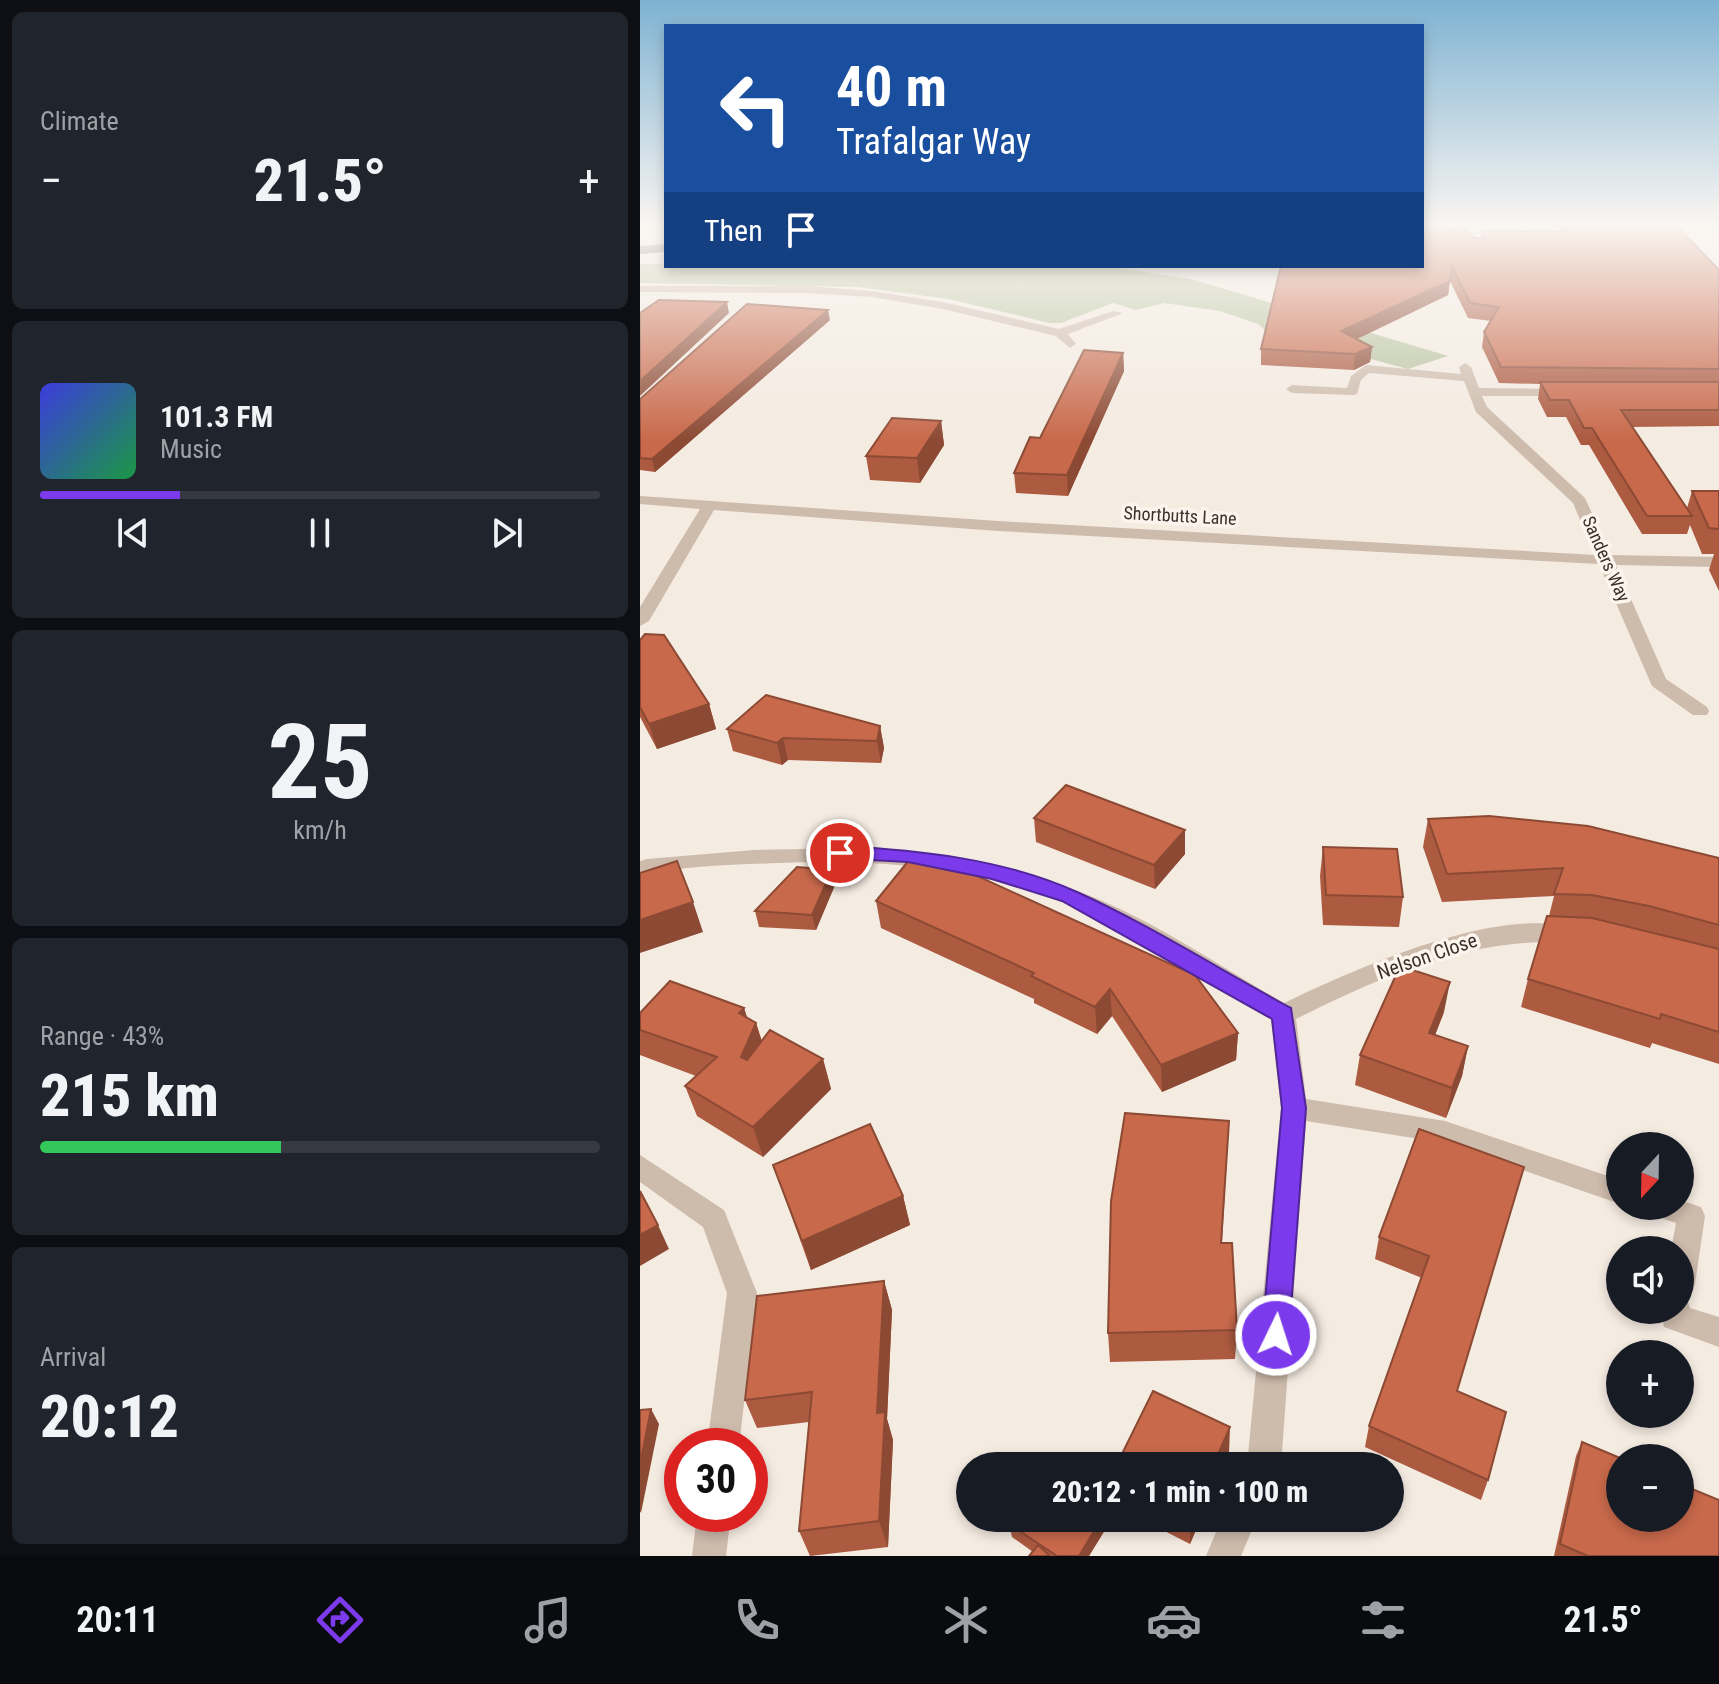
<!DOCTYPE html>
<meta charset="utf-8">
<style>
body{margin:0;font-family:"Roboto Condensed",sans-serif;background:#20242c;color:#f1f3f6;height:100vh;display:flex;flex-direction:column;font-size:30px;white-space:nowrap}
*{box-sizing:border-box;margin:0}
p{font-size:26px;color:#9ea1a6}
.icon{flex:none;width:44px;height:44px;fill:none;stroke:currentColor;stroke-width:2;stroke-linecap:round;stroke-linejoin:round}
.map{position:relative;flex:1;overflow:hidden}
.side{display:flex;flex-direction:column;gap:12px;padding:12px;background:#0d0f14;width:640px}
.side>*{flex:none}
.top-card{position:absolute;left:24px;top:24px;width:760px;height:244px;border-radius:0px;box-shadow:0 4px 12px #0003;background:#1a4fa0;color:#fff;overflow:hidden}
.needle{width:52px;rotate:202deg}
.controls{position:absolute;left:966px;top:1132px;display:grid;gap:16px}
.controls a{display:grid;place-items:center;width:88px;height:88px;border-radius:50%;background:#171b24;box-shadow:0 4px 12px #0003;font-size:40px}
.speed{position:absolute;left:24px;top:1428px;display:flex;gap:16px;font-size:40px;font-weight:700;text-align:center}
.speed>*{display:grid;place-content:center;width:104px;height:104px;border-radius:50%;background:#171b24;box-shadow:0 4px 12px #0003;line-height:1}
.speed .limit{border:12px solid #d22;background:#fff;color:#111}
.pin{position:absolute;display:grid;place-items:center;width:68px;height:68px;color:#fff;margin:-34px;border:4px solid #fff;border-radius:50%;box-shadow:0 2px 8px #0007}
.me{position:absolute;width:88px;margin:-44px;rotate:4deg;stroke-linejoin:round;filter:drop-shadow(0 0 6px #0008)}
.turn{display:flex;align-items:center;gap:28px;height:168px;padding:0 40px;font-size:36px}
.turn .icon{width:104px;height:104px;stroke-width:2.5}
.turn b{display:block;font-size:56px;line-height:68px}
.then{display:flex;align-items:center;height:76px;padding:0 40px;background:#0003;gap:16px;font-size:30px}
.big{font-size:60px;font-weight:800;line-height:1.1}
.side .card{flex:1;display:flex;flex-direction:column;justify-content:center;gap:12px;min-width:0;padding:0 28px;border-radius:12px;background:#20242c}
.side .dial{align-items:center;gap:0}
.dial b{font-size:104px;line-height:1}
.song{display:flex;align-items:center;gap:24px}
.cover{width:96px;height:96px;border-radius:12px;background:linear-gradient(135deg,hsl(240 70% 55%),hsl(140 70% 35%))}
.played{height:8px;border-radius:4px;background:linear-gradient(90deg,#7c3aed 25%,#363941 25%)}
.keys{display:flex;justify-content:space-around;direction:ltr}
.heat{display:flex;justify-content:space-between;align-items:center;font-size:44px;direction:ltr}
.charge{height:12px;border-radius:6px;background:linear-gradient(90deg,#34c759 43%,#363941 0)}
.trip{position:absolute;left:316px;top:1452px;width:448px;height:80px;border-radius:40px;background:#171b24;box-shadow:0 4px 12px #0003;font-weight:800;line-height:80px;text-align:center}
.tabs{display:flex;height:128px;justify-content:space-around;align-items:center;background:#090b0e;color:#9ea1a6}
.tabs .icon{width:56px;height:56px}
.tabs .current{color:#7c3aed}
.tabs b{font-size:36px;color:#f1f3f6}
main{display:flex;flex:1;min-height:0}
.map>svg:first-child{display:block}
.green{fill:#b8c4a0}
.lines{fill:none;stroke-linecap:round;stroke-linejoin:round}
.minor{fill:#cdbbac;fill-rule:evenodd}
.highway{fill:#5c4a42;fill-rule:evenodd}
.wall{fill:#ac5a40}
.shaded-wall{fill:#8c4a34}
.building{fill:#c8694b;stroke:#8c4a34;stroke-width:2}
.route{fill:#7c3aed;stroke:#51269a;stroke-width:2}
.labels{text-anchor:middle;stroke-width:7;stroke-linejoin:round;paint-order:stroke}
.far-street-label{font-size:18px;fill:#3b302b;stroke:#fbf5ee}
.street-label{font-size:20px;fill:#3b302b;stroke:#fbf5ee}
</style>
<main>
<section class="side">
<div class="card"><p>Climate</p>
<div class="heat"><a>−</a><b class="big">21.5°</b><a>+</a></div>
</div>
<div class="card">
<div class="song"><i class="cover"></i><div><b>101.3 FM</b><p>Music</p></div></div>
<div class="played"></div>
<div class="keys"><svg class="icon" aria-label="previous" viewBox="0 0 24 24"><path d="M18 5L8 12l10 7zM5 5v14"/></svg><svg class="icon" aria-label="pause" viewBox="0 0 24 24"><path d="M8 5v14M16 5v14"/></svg><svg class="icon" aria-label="next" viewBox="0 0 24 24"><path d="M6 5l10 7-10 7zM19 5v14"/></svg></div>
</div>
<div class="card dial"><b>25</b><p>km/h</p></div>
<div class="card"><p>Range · 43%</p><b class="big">215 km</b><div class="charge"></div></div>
<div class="card"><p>Arrival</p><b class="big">20:12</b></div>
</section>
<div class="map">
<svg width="1079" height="1556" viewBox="0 0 1079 1556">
<rect width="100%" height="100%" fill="#f4ebe1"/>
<path class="green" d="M0 264 472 267 551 279 808 356 768 369 626 331 618 324 580 311 524 303 496 310 473 303 421 323H409L309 299 218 287 0 283Z"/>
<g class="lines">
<g class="minor">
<path d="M814 223H823L840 249H832Z"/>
<path d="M0 286H166L232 291 303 302 419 329 473 311 483 313 428 334 436 344 430 348 416 336 303 309 232 297 166 293 0 292Z"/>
<path d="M825 363 831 367 839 388 927 389V395L923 396H842L847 407 945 498 971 555 1079 557V567L976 565 1026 679 1067 707 1069 711 1067 715H1053L1012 686 959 564 358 531 74 510 9 621 0 626V607L60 509 0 504V496L358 521 955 555 933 503 836 412 824 381 729 373 721 380 717 394 713 395 652 393 646 389 652 385 707 388 711 376 726 365 821 374 819 367Z"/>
<path d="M220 848C294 853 365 864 435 890 509 917 576 964 644 1003 715 969 856 905 935 928L938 934 935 940 927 942C829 938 742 976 656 1019L666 1099 805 1121 980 1180V1204L805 1143 666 1121 641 1466H607L641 1108 631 1019C562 978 494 929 419 901 329 866 234 859 138 863 93 865 43 865 0 877V861L7 859 114 850Z"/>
<path d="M0 1155 84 1210 117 1293 99 1446H67L87 1293 63 1227 0 1182Z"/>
<path d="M1040 1200 1061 1207 1065 1216 1055 1284 1050 1294 1041 1298 1047 1300 1050 1308 1079 1317V1347L1024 1327 1021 1310H1040V1250H1031L1036 1223 1012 1215 1008 1206H1040Z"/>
<path d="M57 1514H91L86 1556H52Z"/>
<path d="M582 1518H617L601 1556H566Z"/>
</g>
<path class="highway" d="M26 244V252L0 254V246Z"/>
</g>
<g class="wall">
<path d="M914 222H1033L1079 270V426L992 427 1047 508 1052 491H1079V591L1069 570 1074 554H1062L1050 525 1047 534H1002L949 445H941L926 417H907L898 399 900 384 859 383 842 347 844 332 851 321 828 318 810 281 808 295 717 339 732 347 730 362 714 370 621 365V349L810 230 834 238H841L842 231H920Z"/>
<path d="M190 320 15 472 0 470V399Z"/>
<path d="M483 353 484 371 428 496 376 493 374 473 400 438Z"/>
<path d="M301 421 304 445 280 483 230 480 226 456Z"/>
<path d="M0 640 69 704 76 729 17 749 0 717Z"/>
<path d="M240 726 244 748 241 763 148 760 142 765 93 751 87 729Z"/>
<path d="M394 818 545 854 515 889 396 842Z"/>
<path d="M788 819 1079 858V1064L1012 1043 1010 1048 881 1007 888 979 909 916 914 896 802 902 783 847Z"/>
<path d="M683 847 763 897 759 927 683 925 680 876Z"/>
<path d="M192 870 195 885 176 930 119 927 115 911Z"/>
<path d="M236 901 598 1033 596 1060 522 1092 472 1016 457 1034 394 1003V999L241 928Z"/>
<path d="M104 1008 107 1018 116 1023 122 1041 183 1059 191 1089 123 1157 57 1116 45 1086 56 1076 0 1055V1013Z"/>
<path d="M804 1012 795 1035 828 1046 822 1076 806 1118 715 1085 720 1055Z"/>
<path d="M589 1121 582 1243 597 1330 595 1359 470 1362 468 1333Z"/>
<path d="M779 1129 818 1392 848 1480 841 1500 725 1447 729 1426 782 1278 735 1259 739 1237Z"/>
<path d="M133 1165 263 1196 270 1225 171 1270Z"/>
<path d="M244 1281 252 1310 247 1419 253 1440 248 1547 170 1556 159 1531 169 1422 117 1428 105 1400Z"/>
<path d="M942 1442 1079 1556H914L936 1456Z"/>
<path d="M373 1518H467L468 1525 449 1556H389L393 1552 372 1537 369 1524Z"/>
<path d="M499 1518H561L550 1544Z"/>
</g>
<g class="shaded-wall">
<path d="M810 281 808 295 700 347 701 331Z"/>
<path d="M87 302 89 313 0 396V381Z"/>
<path d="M188 310 190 320 15 472 12 459Z"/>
<path d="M732 347 730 362 714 370 715 354Z"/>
<path d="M483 353 484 371 428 496 427 475Z"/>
<path d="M301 421 304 445 280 483 277 458Z"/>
<path d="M69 704 76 729 17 749 9 724Z"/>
<path d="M240 726 244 748 241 763 237 741Z"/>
<path d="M143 738 148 760 142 765 137 743Z"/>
<path d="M545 830V854L515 889 514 865Z"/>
<path d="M192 870 195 885 176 930 172 915Z"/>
<path d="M53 902 63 932 0 953V920Z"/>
<path d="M810 982 804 1012 784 1063 789 1033Z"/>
<path d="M470 989 472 1016 457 1034 455 1007Z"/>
<path d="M104 1008 112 1032 116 1023 125 1053 111 1087 101 1057 99 1013Z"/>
<path d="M598 1033 596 1060 522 1092 521 1065Z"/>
<path d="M828 1046 822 1076 806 1118 812 1088Z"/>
<path d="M183 1059 191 1089 123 1157 113 1127Z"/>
<path d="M263 1196 270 1225 171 1270 162 1241Z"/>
<path d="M18 1225 29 1249 0 1266V1235Z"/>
<path d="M244 1281 252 1310 247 1419 253 1440 248 1547 239 1521 237 1413Z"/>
<path d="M11 1409 19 1424 1 1513 0 1511V1464Z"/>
<path d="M590 1427 589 1454 584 1466H573Z"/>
<path d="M462 1518H467L468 1525 449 1556H439Z"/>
<path d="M550 1518H561L550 1544Z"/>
</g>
<g class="building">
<path d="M782 222H804L810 230H827L834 238H842L845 236 842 231H932L925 222H1033L1079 270V369L861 367 844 332 859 307 830 303 812 266 810 281 701 331 732 347 715 354 621 349 641 266H782Z"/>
<path d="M19 300 87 302 0 381V313Z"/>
<path d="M107 304 188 310 12 459 0 458V399Z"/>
<path d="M444 350 483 353 427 475 374 473 390 437 400 438Z"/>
<path d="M900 382H1079V410H981L1052 516H1007L952 428H944L929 400H910Z"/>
<path d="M252 418 301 421 277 458 226 456Z"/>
<path d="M1052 491H1079V529L1069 528Z"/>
<path d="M5 634 24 635 69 704 9 724 0 707V640Z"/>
<path d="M126 695 240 726 237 741 143 738 137 743 87 729Z"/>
<path d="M426 785 545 830 514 865 394 818Z"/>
<path d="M849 816 948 826 1079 858V925L1009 906 952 895 914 894 923 868 807 874 788 819Z"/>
<path d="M683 847 757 849 763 897 686 895Z"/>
<path d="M274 854 311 864 555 975 598 1033 521 1065 470 989 455 1007 391 976 394 973 236 901Z"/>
<path d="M37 861 53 902 0 920V873Z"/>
<path d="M157 867 192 870 172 915 115 911Z"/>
<path d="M907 916 952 918 1079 949V1032L1021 1014 1020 1019 888 979Z"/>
<path d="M760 966 810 982 789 1033 828 1046 812 1088 720 1055Z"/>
<path d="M30 981 104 1008 99 1013 116 1023 101 1057 107 1060 130 1030 183 1059 113 1127 45 1086 77 1057 0 1030V1013Z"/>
<path d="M485 1113 589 1121 581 1243H592L597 1330 468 1333 471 1201Z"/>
<path d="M230 1124 263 1196 162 1241 133 1165Z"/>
<path d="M779 1129 884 1167 817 1391 866 1412 848 1480 729 1426 789 1256 739 1237Z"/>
<path d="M0 1191 18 1225 0 1235Z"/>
<path d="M244 1281 237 1413 245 1412 239 1521 159 1531 172 1392 105 1400 117 1296Z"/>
<path d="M513 1391 590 1427 573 1466H476Z"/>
<path d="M11 1409 0 1464V1410Z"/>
<path d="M942 1442 980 1458V1518H1040V1484L1079 1500V1556H948L920 1544Z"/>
<path d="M373 1518H462L439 1556H417L369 1524Z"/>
<path d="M398 1545 410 1556H389Z"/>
</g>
<linearGradient id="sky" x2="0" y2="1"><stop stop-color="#7eb2d2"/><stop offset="0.51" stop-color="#faf6f2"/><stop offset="1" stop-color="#faf6f2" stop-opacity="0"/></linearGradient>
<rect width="1079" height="440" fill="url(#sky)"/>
<path class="route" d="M200 846C279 850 364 859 437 892 510 925 580 970 651 1008L666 1108 649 1335 645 1345 636 1349 626 1345 622 1335 642 1108 632 1019 422 901 352 879 268 862 193 858 190 853Z"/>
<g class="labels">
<g class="far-street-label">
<text transform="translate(540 516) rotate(3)" y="6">Shortbutts Lane</text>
<text transform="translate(966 559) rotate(66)" y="6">Sanders Way</text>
</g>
<g class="street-label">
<text transform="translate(787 956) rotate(-19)" y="7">Nelson Close</text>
</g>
</g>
</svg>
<div class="controls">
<a><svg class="needle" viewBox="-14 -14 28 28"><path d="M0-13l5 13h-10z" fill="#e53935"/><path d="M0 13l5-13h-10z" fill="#9ea1a6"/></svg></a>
<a><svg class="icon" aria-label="sound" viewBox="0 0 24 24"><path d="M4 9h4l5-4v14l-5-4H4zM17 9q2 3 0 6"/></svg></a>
<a>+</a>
<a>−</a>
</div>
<div class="speed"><div class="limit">30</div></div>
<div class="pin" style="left:200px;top:853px;background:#d93025"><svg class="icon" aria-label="arrive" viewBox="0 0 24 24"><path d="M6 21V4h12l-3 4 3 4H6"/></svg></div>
<svg class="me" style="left:636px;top:1335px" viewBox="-20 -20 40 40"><circle r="17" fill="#7c3aed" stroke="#fff" stroke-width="3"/><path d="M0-11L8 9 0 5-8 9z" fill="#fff"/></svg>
<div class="trip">20:12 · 1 min · 100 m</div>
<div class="top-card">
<div class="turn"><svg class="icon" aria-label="left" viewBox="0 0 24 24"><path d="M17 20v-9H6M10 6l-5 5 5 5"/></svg><div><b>40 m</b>Trafalgar Way</div></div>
<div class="then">Then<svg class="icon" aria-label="arrive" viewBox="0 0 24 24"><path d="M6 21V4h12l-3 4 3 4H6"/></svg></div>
</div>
</div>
</main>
<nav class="tabs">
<b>20:11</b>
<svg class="icon current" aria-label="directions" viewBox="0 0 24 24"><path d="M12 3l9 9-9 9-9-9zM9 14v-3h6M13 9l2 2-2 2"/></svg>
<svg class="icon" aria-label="music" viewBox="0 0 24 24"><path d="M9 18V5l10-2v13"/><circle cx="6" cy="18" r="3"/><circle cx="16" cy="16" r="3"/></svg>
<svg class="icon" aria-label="phone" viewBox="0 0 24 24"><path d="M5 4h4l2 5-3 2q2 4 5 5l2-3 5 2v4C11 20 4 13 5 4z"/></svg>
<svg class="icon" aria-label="climate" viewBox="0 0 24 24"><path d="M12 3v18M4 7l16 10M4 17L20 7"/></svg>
<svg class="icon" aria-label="car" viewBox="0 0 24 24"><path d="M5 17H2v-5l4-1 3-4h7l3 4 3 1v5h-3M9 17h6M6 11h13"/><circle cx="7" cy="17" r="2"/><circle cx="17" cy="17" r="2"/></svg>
<svg class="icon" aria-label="filters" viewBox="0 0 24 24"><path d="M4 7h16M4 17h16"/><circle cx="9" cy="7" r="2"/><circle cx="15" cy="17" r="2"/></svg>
<b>21.5°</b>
</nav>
